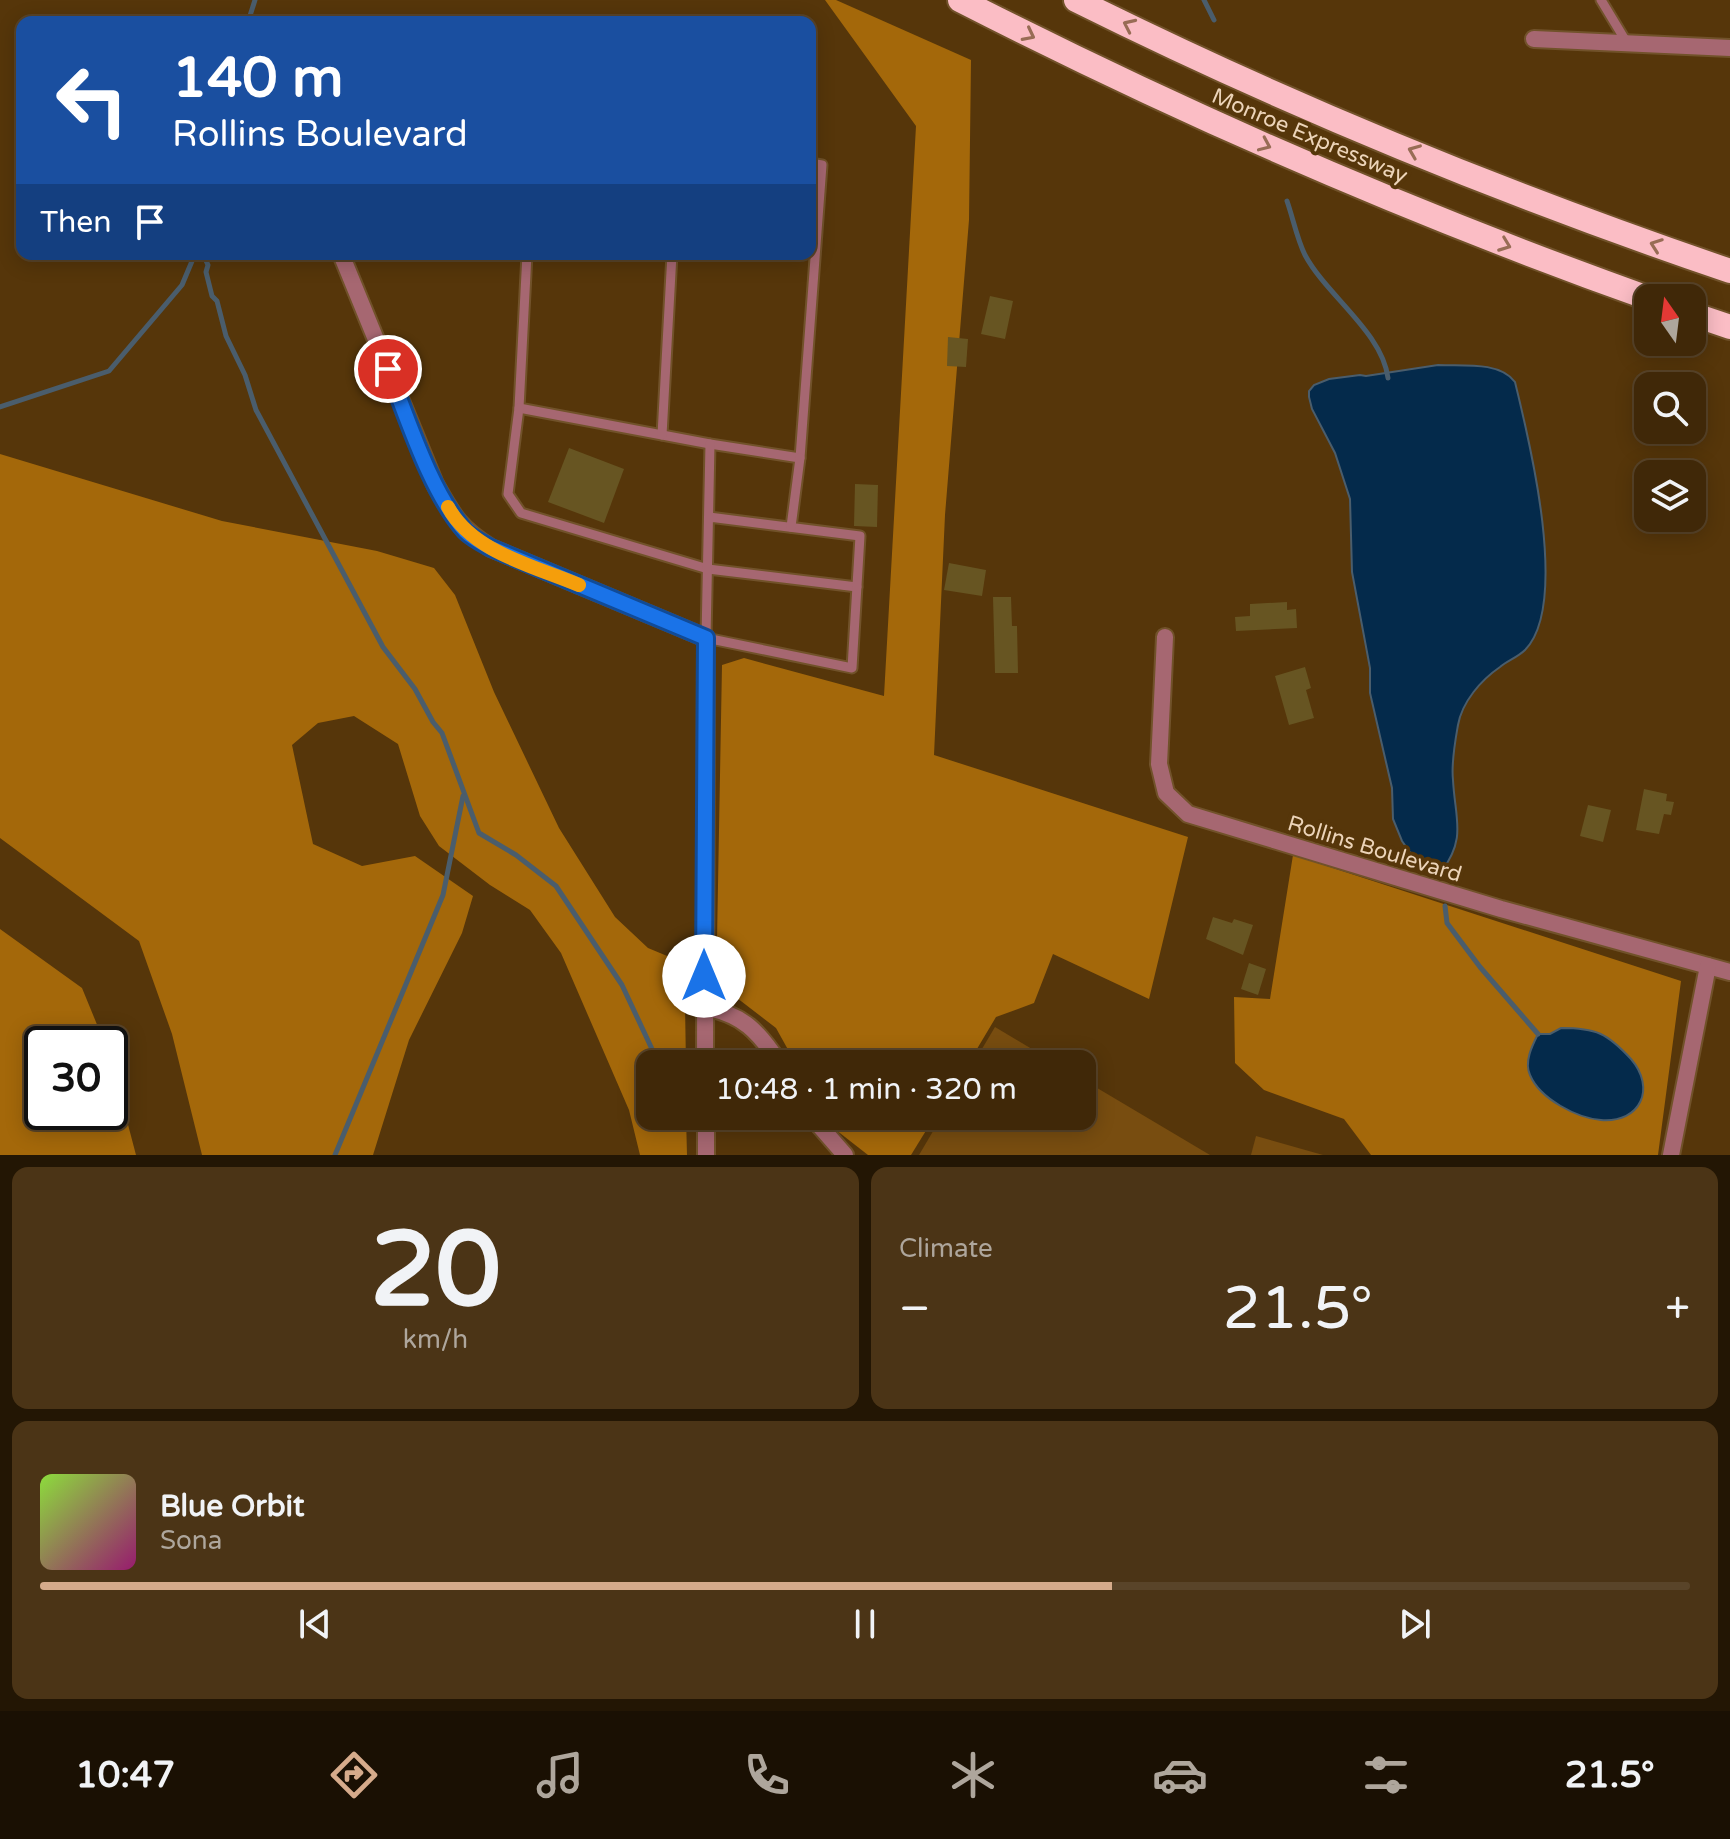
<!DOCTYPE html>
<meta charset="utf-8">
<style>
body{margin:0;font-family:"Varela Round",sans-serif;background:#4b3416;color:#f1f3f6;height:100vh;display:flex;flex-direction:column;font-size:30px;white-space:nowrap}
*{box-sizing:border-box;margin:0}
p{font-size:26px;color:#aea69c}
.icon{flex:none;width:44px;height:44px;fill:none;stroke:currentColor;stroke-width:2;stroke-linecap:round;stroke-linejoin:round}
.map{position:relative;height:1155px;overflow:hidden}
.side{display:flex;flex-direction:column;gap:12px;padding:12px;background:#231604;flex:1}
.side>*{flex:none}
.hud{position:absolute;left:16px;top:16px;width:800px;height:244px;border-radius:16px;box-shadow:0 4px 20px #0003,0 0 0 2px #594429;background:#1a4fa0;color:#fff;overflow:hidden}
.needle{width:52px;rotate:346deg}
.fabs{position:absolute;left:1634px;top:284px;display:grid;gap:16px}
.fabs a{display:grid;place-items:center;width:72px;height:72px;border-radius:16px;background:#402808;box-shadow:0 4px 20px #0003,0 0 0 2px #594429;font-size:40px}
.speed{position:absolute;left:24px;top:1026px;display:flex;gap:16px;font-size:40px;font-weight:700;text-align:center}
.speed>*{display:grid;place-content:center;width:104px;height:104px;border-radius:50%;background:#402808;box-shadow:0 4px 20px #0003,0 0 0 2px #594429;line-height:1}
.speed .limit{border:4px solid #111;border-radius:12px;background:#fff;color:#111}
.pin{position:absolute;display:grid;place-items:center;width:68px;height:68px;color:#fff;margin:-34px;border:4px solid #fff;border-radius:50%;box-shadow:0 2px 8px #0007}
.me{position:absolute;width:88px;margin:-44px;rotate:0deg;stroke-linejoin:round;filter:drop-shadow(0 0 6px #0008)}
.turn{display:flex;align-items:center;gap:28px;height:168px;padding:0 24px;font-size:36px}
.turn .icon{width:104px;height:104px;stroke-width:2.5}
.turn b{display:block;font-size:56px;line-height:68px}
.then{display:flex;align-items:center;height:76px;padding:0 24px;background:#0003;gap:16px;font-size:30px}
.big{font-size:60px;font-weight:600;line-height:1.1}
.side .card{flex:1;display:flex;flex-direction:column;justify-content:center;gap:12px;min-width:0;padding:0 28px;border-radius:16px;background:#4b3416}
.side .dial{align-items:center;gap:0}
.dial b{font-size:104px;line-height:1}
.song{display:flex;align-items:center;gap:24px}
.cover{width:96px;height:96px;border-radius:12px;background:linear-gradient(135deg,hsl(90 70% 55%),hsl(320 70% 35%))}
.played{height:8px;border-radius:4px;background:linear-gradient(90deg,#d6ab8b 65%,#594429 65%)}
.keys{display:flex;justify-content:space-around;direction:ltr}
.heat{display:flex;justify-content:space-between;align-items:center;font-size:44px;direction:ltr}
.side .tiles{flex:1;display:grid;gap:12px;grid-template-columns:1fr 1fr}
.card:last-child{grid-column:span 2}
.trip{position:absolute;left:636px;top:1050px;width:460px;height:80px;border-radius:16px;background:#402808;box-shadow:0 4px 20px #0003,0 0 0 2px #594429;font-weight:600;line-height:80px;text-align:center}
.tab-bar{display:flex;height:128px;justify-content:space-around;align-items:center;background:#1a1003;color:#aea69c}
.tab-bar .icon{width:56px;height:56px}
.tab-bar .current{color:#d6ab8b}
.tab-bar b{font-size:36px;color:#f1f3f6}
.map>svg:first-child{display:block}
.green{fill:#784d10}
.forest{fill:#a4680a}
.water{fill:#042a4b;stroke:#4a5d6c;stroke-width:2}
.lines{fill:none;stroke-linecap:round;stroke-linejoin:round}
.stream{stroke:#4a5d6c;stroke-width:5}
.building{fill:#675522}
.lane-casing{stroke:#71522a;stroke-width:13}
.street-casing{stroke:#71522a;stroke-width:20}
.highway-casing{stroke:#71522a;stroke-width:28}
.lane{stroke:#a66771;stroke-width:9}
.street{stroke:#a66771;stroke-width:16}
.highway{stroke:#fbbdc5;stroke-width:24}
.oneway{stroke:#986c55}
.route-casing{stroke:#114b97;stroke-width:20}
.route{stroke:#1a73e8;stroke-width:14}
.slow{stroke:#f59e0b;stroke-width:14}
.labels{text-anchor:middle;stroke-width:8;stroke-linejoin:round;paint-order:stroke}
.street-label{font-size:22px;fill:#ecd4b9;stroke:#56360a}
</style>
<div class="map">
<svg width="1730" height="1155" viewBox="0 0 1730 1155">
<rect width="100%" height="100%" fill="#56360a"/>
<g class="green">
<path d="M995 1027 1057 1064H973Z"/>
<path d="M1082 1079 1210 1155H919L942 1116H1082Z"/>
<path d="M1256 1136 1323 1155H1251Z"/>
</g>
<g class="forest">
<path d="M825 0H836L971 60 969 220 945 515 934 755 1188 837 1149 999 1053 954 1034 1003 996 1017 968 1064H796L776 1028 737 998 716 995 722 665 744 658 884 696 916 126Z"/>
<path d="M0 454 222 521 377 551 434 568 455 595 494 692 559 828 615 917 648 948 672 958 684 947 686 1064H650V1116H686L687 1155H640L629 1110 561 953 530 910 490 885 439 846 420 816 398 744 354 716 318 723 292 745 313 844 362 866 415 856 473 896 462 933 409 1040 373 1155H202L172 1034 139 941 0 838Z"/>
<path d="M1293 855 1681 981 1658 1155H1371L1344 1119 1264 1090 1235 1063 1234 997 1270 999Z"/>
<path d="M0 929 82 988 105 1044H42V1112H110V1056L136 1155H0Z"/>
<path d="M827 1116H935L911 1155H868L836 1130Z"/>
</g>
<g class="water">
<path d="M1438 365C1461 366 1500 361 1515 382 1529 439 1570 604 1525 650 1518 657 1507 661 1500 667 1481 680 1462 702 1458 725 1455 742 1451 763 1453 780 1455 819 1467 838 1441 872L1412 855 1402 841 1393 819 1392 788 1370 693V668L1352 572 1350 499 1335 453 1312 409 1309 397V391L1314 385 1329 379 1360 375 1366 376Z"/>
<path d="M1561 1028C1596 1028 1607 1033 1631 1059 1656 1088 1641 1123 1601 1120 1577 1118 1540 1099 1530 1075 1524 1062 1532 1046 1538 1034H1550Z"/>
</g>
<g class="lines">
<g class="stream">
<path d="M1204 0 1214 20"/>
<path d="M248 22 255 0"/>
<path d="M1287 201C1293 218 1297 239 1305 255 1327 296 1382 332 1388 378"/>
<path d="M203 254 208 265 206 272 212 296 217 301 226 336 245 375 256 410 383 647 415 689 433 722 442 733 479 833 516 855 556 886 622 985 659 1064"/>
<path d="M0 407 109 371 182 285 195 254"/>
<path d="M1445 906 1447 923 1480 967 1538 1034"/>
<path d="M335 1155 443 895 463 796"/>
</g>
</g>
<g class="building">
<path d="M990 296 1013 301 1005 339 981 334Z"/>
<path d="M948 337 968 339 966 367 947 366Z"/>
<path d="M569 448 624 469 604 523 548 502Z"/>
<path d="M855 484 878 485 877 527 854 526Z"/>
<path d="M949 563 986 570 982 596 944 590Z"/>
<path d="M993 597H1011L1012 626H1017L1018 673H995Z"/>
<path d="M1287 602V610L1296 609 1297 628 1236 631 1235 617 1250 616V604Z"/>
<path d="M1305 667 1311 688 1306 690 1314 718 1289 725 1275 676Z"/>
<path d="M1644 789 1667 794 1666 801 1674 802 1671 815 1664 814 1659 834 1636 830Z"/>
<path d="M1588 805 1611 810 1603 842 1580 836Z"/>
<path d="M1213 917 1232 923 1234 919 1253 925 1243 955 1206 939Z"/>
<path d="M1249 963 1266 969 1258 995 1241 989Z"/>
</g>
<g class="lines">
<g class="lane-casing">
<g id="lane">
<path d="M1601 0 1627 43"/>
<path d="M527 254 519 408 710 444 800 458 822 165 810 163"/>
<path d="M519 408 508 494 521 513 708 569 857 587"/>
<path d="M662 435 672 254"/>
<path d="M709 517 860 536 852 668 706 638 710 444"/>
<path d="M791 527 800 458"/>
</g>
</g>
<g class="street-casing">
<g id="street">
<path d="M1534 39 1730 48"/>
<path d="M341 254 435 484C453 516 459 528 491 548L706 638 705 1064"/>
<path d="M1165 637 1159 764 1166 793 1188 814 1501 909 1730 972"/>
<path d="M704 1007C743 1014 759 1032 780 1064"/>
<path d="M706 1116V1155"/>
<path d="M811 1116 845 1155"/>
<path d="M1671 1155 1708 966"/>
</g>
</g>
<g class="highway-casing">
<g id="highway">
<path d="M960 0C1183 114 1413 214 1648 298"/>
<path d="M1076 0C1287 105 1507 195 1730 271"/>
<path d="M1692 314 1730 327"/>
</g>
</g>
<use href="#lane" class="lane"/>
<use href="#street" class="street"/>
<use href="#highway" class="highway"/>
</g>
<defs><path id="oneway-chevron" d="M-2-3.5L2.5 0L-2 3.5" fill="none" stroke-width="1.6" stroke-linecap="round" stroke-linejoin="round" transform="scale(2)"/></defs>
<g class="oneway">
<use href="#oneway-chevron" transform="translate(1129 25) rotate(-155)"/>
<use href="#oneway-chevron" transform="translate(1029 35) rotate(27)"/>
<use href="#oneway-chevron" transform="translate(1265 145) rotate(24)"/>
<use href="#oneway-chevron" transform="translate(1414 151) rotate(-158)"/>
<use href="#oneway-chevron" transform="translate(1505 245) rotate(21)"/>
<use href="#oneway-chevron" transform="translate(1656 245) rotate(-160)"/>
</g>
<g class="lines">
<g class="route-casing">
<path id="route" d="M388 369C408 419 430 491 465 531 472 538 482 543 491 548L706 638 704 976"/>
</g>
<use href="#route" class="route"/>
<path class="slow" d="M448 507C472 552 534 566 579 585"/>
</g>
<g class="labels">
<g class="street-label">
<text transform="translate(1310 135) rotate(23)" y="8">Monroe Expressway</text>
<text transform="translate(1375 848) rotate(17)" y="8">Rollins Boulevard</text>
</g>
</g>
</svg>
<div class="fabs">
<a><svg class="needle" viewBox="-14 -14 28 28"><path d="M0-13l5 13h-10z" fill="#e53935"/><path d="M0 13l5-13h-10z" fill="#aea69c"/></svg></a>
<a><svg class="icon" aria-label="search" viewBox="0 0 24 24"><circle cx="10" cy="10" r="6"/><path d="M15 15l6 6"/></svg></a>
<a><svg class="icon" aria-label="layers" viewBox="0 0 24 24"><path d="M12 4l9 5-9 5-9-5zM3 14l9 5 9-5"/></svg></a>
</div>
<div class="speed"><div class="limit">30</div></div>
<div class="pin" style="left:388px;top:369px;background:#d93025"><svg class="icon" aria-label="arrive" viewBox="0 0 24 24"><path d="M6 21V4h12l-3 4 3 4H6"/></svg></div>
<svg class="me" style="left:704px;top:976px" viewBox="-20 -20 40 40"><circle r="19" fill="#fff"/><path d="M0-13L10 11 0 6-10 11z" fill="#1a73e8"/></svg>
<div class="trip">10:48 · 1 min · 320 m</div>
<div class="hud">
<div class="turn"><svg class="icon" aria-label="left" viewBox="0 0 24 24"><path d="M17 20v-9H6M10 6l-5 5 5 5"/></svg><div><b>140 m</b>Rollins Boulevard</div></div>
<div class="then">Then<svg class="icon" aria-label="arrive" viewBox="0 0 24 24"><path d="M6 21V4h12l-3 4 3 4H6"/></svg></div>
</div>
</div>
<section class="side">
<div class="tiles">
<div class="card dial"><b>20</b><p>km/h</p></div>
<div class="card"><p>Climate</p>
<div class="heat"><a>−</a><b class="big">21.5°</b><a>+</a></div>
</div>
<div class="card">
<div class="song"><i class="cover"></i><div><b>Blue Orbit</b><p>Sona</p></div></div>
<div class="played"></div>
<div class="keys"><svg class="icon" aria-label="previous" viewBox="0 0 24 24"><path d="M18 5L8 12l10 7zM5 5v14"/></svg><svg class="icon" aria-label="pause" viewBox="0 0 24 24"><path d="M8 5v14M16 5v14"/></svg><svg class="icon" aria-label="next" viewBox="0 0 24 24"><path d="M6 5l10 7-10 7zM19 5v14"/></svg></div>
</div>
</div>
</section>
<nav class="tab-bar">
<b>10:47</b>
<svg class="icon current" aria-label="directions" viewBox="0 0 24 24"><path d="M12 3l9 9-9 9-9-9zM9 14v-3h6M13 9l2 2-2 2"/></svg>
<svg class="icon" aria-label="music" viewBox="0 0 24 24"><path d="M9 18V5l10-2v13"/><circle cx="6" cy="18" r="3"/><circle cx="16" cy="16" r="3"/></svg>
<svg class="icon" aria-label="phone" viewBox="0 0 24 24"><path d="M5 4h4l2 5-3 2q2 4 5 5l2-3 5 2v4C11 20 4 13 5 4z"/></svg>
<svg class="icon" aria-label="climate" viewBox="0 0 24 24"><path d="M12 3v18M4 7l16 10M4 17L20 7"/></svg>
<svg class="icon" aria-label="car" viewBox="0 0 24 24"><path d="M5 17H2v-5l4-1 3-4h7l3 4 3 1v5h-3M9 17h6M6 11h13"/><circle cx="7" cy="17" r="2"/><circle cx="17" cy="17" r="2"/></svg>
<svg class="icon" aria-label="filters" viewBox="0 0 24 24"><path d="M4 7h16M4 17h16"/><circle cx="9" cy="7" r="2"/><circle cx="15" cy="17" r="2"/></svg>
<b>21.5°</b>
</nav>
